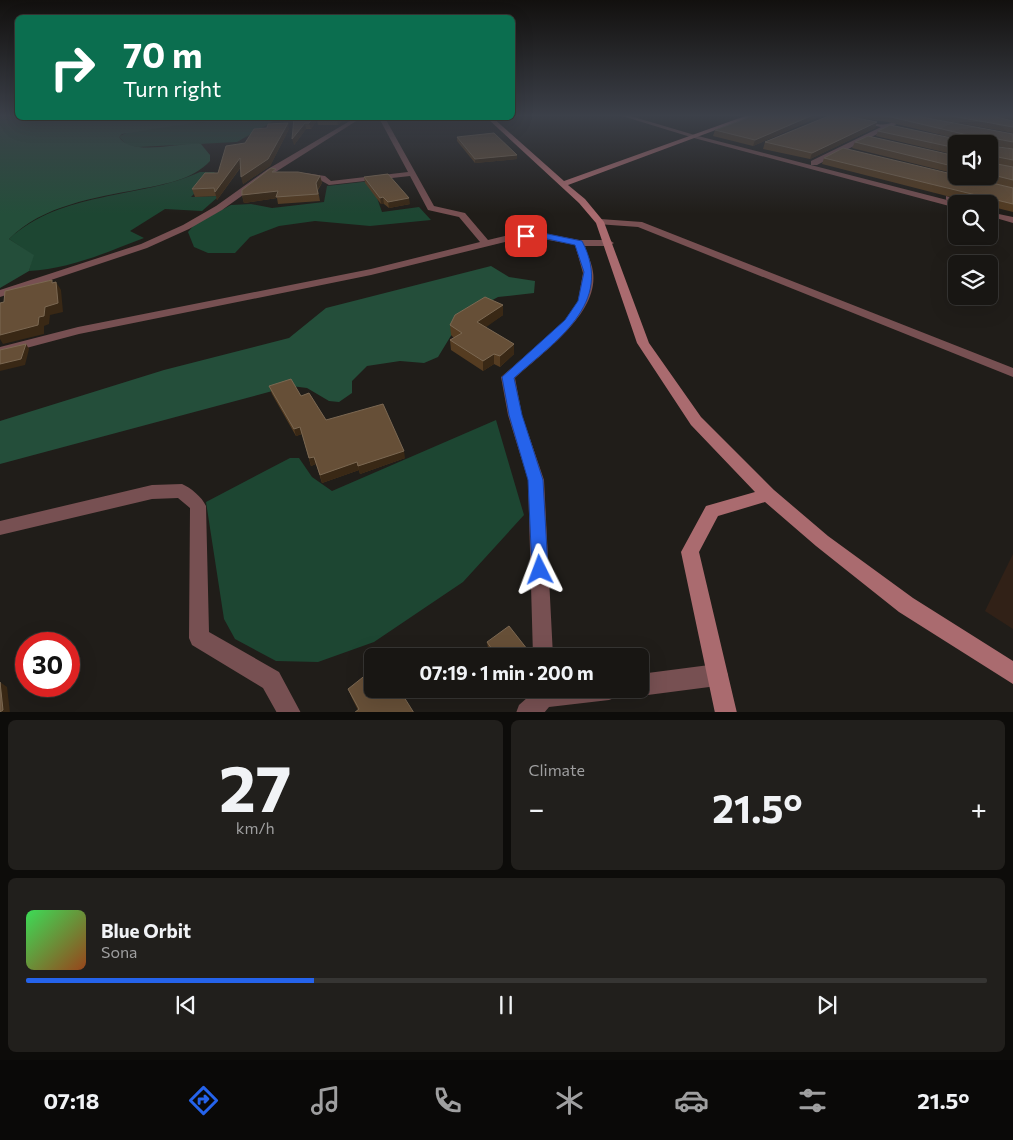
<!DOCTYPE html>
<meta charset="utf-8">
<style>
body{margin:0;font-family:Commissioner,sans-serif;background:#211f1c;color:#f1f3f6;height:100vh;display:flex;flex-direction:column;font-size:19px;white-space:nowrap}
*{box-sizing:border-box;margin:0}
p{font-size:16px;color:#9f9fa0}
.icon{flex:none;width:28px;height:28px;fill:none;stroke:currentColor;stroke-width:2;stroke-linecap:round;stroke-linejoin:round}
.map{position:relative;height:712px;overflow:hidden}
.drawer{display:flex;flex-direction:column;gap:8px;padding:8px;background:#0d0c0a;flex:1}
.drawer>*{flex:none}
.banner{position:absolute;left:15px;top:15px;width:500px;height:105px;border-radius:8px;box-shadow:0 5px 20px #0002,0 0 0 1px #363533;background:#0b6e4f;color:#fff;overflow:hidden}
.fabs{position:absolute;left:948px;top:135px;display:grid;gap:10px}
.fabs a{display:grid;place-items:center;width:50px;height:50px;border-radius:8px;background:#181613;box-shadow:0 5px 20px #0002,0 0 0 1px #363533;font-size:25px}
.speed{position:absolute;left:15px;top:632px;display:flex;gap:10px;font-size:25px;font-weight:700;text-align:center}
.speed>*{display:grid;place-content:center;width:65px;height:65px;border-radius:50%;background:#181613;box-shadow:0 5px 20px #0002,0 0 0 1px #363533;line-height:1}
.speed .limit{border:8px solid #d22;background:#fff;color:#111}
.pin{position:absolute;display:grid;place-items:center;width:42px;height:42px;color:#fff;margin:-21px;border-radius:10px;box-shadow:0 2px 8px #0006}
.me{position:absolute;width:55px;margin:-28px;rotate:357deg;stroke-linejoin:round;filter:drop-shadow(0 0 4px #0008)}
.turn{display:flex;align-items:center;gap:18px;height:105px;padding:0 25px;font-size:22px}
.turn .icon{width:65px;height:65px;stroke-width:2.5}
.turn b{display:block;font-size:35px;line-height:42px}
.big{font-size:38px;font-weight:700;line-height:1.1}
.drawer .tile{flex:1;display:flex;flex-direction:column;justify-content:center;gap:8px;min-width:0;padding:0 18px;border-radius:8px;background:#211f1c}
.drawer .dial{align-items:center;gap:0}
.dial b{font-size:65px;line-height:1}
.song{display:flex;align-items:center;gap:15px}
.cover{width:60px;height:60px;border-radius:8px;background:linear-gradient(135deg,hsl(130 70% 55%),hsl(20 70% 35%))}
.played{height:5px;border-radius:2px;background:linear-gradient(90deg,#2563eb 30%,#363533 30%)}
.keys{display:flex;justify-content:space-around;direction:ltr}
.heat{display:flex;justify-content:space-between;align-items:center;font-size:28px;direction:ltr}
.drawer .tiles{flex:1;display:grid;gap:8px;grid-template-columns:1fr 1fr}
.tile:last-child{grid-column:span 2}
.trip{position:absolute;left:364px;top:648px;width:285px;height:50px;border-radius:8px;background:#181613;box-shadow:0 5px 20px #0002,0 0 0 1px #363533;font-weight:700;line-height:50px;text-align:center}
.tabs{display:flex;height:80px;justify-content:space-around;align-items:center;background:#0a0908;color:#9f9fa0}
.tabs .icon{width:35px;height:35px}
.tabs .selected{color:#2563eb}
.tabs b{font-size:22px;color:#f1f3f6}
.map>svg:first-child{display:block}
.industrial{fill:#312117}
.green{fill:#1d4632}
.forest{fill:#244e3a}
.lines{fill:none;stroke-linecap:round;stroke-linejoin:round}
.street{fill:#775052;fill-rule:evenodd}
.secondary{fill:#aa6b6f;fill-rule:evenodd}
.wall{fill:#553c21}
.shaded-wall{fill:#392815}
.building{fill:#664f37;stroke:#7b6852}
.route{fill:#2563eb;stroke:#184099}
</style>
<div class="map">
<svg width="1013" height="713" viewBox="0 0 1013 713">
<rect width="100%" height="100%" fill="#201d19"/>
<path class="industrial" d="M1013 554V629L985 611Z"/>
<g class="green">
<path d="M277 119 237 142 138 147 127 145 119 137C141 120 245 122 277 119Z"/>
<path d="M200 172H215L191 197 219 196 202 211 165 209 130 231 144 238C107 252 70 269 29 271L33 255 9 239C63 190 137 200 200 172Z"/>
<path d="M371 181 382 212 419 207 431 220 370 226 315 221 279 226 250 237 235 253H208L194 247 188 232 195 224 231 205 251 204 272 208 324 202 327 186Z"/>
<path d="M496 420 524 515 463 582 374 642 318 662 276 661 235 639 224 619 206 502 290 458H299L312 477 332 491Z"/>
</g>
<g class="forest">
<path d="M0 115H17L18 118H280L245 122H199L122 134 119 137C131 157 180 142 201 144L210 155V161C192 180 165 184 140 189 94 198 43 205 9 239L34 255 29 271 0 288Z"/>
<path d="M491 266 509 277 535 281 534 293 498 297 463 316 438 357 424 363 400 361 367 366 352 381V393L339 402 329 401 307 388 291 386 0 464V421L164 370 289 338 326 308Z"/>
</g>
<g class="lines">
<g class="street">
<path d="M619 115H627L698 136 951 201 946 200V196L973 204H956V207H953L694 138Z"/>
<path d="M827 115C844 114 875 127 887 124 897 122 902 114 913 115L893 126 905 129V131L887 129 817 165H811V161L881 127Z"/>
<path d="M355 118H361L274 173 222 210 189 229 147 248 0 297V290L141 244 183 225 216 206 268 169Z"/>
<path d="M379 118H385L434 206 465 213 488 240 513 234 538 232 579 240H609L614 243 609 246H585C587 254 592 263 593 272 599 314 542 353 515 378L522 415 544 480 553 656H533L528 480 508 415 501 377 565 321 578 301 583 273 575 245 538 238 513 240 371 275 79 334 0 355V347L78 327 371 269 480 242 459 217 428 210 410 176 329 185 320 180 302 177 301 175 305 173 325 176 331 181 408 172Z"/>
<path d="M989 212 1013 217V223L989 216Z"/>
<path d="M600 219 642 222 1013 368V377L638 227 597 224V220Z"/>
<path d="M182 484C191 488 202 497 206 506L209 632 279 672 301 713H277L263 688 192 645 189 638 190 508 178 498 152 499 0 535V521L152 485Z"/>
<path d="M717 664 725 667 728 675 725 683 717 686 640 696 632 693 631 689H640V674Z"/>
<path d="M537 689H620L617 697 609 700 549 707 544 713H516L519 705Z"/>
</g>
<path class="secondary" d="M748 115H756L568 185 585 199 604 222 649 343 701 417 774 490 828 536 913 598 1013 661V684L899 612 816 546 765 502 718 516 699 552 737 713H715L681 552 706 506 755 492 691 425 637 343 596 223 579 203 487 118H493L564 181Z"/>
</g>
<g class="wall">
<path d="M756 115H823L753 146 713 136 715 130Z"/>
<path d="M831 115H911L1013 134V149L992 145V146L1013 149V212L989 206V204H978L822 164 824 158 1009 187 965 176H989V144H956V155L876 136 878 131 954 138 888 122 851 117 877 122 875 128 810 159 763 149 765 142Z"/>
<path d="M914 115H1013V120L997 117 1013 121V133Z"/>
<path d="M294 118H343L341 122 338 125H318L317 120 311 129H306L294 145Z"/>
<path d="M289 129 270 166 243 184 241 167 217 200 216 196 195 197 192 189 218 173 245 143Z"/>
<path d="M457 137 517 155V159L475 163 457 141Z"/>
<path d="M855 142 956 156V174L852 148Z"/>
<path d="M277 172 320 176 322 183 318 190 320 201 278 204 277 198 244 203 242 195Z"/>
<path d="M364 177 410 204 389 208 384 204H381L365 183Z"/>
<path d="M503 305V315L485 327 514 354 500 367 494 364 483 371 451 350 450 340 454 338 451 335 450 325Z"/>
<path d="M269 386 301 396 326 420 405 458 360 474 359 470 322 483 316 464 311 466 302 434 296 436 272 394Z"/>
<path d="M487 642 531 654V656H494L488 648Z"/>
<path d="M348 689 414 713 358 710 352 698Z"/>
</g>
<g class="shaded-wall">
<path d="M813 115H823L753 146 755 140Z"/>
<path d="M313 118H316L317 120 311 129 309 123Z"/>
<path d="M339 118H343L341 122 338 125 337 119Z"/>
<path d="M877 122 875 128 810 159 812 153Z"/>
<path d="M288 123 289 129 270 166 243 184 241 177Z"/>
<path d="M305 123 306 129 294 145 292 139Z"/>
<path d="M517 155V159L475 163V159Z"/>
<path d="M240 158 242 165 217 200 215 192Z"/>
<path d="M320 176 322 183 317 190 316 183Z"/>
<path d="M278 191 277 198 244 203 242 195Z"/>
<path d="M383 197 384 204H381L380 198Z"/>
<path d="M409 198 410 204 389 208 388 202Z"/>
<path d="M56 282 61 290 63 312 50 315 49 324 44 326V334L3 344 0 339V335L39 317Z"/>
<path d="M503 305V315L478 333 477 322Z"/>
<path d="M26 344 29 349 25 365 0 371V364Z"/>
<path d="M514 344V354L500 367V356Z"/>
<path d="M494 354V364L483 371V361Z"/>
<path d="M300 427 302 434 296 436 294 429Z"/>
<path d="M404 451 405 458 360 474 358 466Z"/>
<path d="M314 457 316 464 311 466 309 458Z"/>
<path d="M357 462 359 470 322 483 320 475Z"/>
<path d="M0 682 7 687 10 713H0Z"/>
</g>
<g class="building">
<path d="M756 115H813L755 140 715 130Z"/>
<path d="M831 115H841L877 122 812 153 765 142Z"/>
<path d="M878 115H911L1013 134V142L992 138 990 140 992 146 1013 149V160L993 156 990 158 992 163 1013 167V180L989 174V144H956V148L878 131 890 125 961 140 976 137 891 117Z"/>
<path d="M946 115H988L1013 121V127Z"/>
<path d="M294 118H313L309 123H305L292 139Z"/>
<path d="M317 118H339L337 119 317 120Z"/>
<path d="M288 123 268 159 241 177 240 158 215 192 214 188 192 189 205 173H218L226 146 245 143 254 129 267 128 268 124Z"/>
<path d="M494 133 517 155 475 159 457 137Z"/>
<path d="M868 136 956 156V167L855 142Z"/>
<path d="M843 148 956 175V176H963L1013 188V204L824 158Z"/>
<path d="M271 168 276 169 272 172H298L320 176 316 183 318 194 276 197 278 191 242 195V190Z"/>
<path d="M388 174 409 198 388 202 383 197 380 198 364 177Z"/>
<path d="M52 280V283L56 282 58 303 45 307 44 316 39 317 38 325 0 335V303L4 302 5 291Z"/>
<path d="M485 297 503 305 477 322 514 344 500 356 494 354 483 361 450 340 462 333 450 325 455 315Z"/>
<path d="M26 344 21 359 0 364V350Z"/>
<path d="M291 379 301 396 309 393 326 420 383 404 404 451 358 466 357 462 320 475 314 457 309 458 300 427 294 429 269 386Z"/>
<path d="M509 626 531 654 528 656H497L487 642Z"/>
<path d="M372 670V689H399L414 713H354L359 709 348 689Z"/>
<path d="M0 682 3 710 0 712Z"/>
</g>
<linearGradient id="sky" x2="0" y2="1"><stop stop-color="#12100e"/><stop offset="0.54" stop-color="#3c4049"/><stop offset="1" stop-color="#3c4049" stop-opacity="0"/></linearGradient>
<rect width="1013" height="214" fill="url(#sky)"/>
<path class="route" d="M538 232 582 241C615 304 555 341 514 378L522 415 543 480 548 570 546 575 540 578 534 575 532 570 528 480 509 415 502 377 565 320 578 301 584 272 575 245 538 237 526 238 522 236Z"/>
</svg>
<div class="fabs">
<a><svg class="icon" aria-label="sound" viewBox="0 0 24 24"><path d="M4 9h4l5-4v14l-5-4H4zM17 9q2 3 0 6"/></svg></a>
<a><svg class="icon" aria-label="search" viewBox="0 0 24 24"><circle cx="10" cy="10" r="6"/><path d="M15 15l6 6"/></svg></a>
<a><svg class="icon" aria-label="layers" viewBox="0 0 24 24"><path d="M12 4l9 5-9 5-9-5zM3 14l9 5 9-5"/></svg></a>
</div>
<div class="speed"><div class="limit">30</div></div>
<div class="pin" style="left:526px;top:236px;background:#d93025"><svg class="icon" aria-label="arrive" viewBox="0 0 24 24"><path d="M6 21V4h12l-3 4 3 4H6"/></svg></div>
<svg class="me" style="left:540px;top:570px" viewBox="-20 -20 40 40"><path d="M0-17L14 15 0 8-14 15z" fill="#2563eb" stroke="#fff" stroke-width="4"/></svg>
<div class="trip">07:19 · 1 min · 200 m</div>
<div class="banner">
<div class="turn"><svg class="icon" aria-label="right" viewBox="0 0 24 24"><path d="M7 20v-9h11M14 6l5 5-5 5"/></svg><div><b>70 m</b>Turn right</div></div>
</div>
</div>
<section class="drawer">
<div class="tiles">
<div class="tile dial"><b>27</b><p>km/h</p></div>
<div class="tile"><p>Climate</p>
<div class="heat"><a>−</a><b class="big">21.5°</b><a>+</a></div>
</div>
<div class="tile">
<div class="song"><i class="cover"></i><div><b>Blue Orbit</b><p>Sona</p></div></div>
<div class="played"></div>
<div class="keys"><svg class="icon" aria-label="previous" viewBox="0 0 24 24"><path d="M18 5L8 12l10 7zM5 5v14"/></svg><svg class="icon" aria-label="pause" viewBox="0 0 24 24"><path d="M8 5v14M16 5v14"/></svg><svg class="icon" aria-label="next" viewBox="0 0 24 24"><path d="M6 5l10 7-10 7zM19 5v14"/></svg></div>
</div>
</div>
</section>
<nav class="tabs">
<b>07:18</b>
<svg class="icon selected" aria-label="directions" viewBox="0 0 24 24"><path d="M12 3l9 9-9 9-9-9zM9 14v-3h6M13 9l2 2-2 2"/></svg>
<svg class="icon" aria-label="music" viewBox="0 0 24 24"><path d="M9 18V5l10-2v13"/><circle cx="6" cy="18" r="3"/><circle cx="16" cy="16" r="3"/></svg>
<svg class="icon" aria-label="phone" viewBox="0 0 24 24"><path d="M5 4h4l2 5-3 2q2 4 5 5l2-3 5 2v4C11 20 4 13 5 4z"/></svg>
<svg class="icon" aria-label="climate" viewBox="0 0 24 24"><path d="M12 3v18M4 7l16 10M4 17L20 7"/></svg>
<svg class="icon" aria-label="car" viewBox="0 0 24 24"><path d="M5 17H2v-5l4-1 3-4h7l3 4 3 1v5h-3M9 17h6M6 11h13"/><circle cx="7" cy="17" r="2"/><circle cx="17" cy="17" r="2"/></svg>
<svg class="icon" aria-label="filters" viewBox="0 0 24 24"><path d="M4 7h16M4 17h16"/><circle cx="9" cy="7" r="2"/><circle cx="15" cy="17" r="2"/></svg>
<b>21.5°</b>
</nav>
